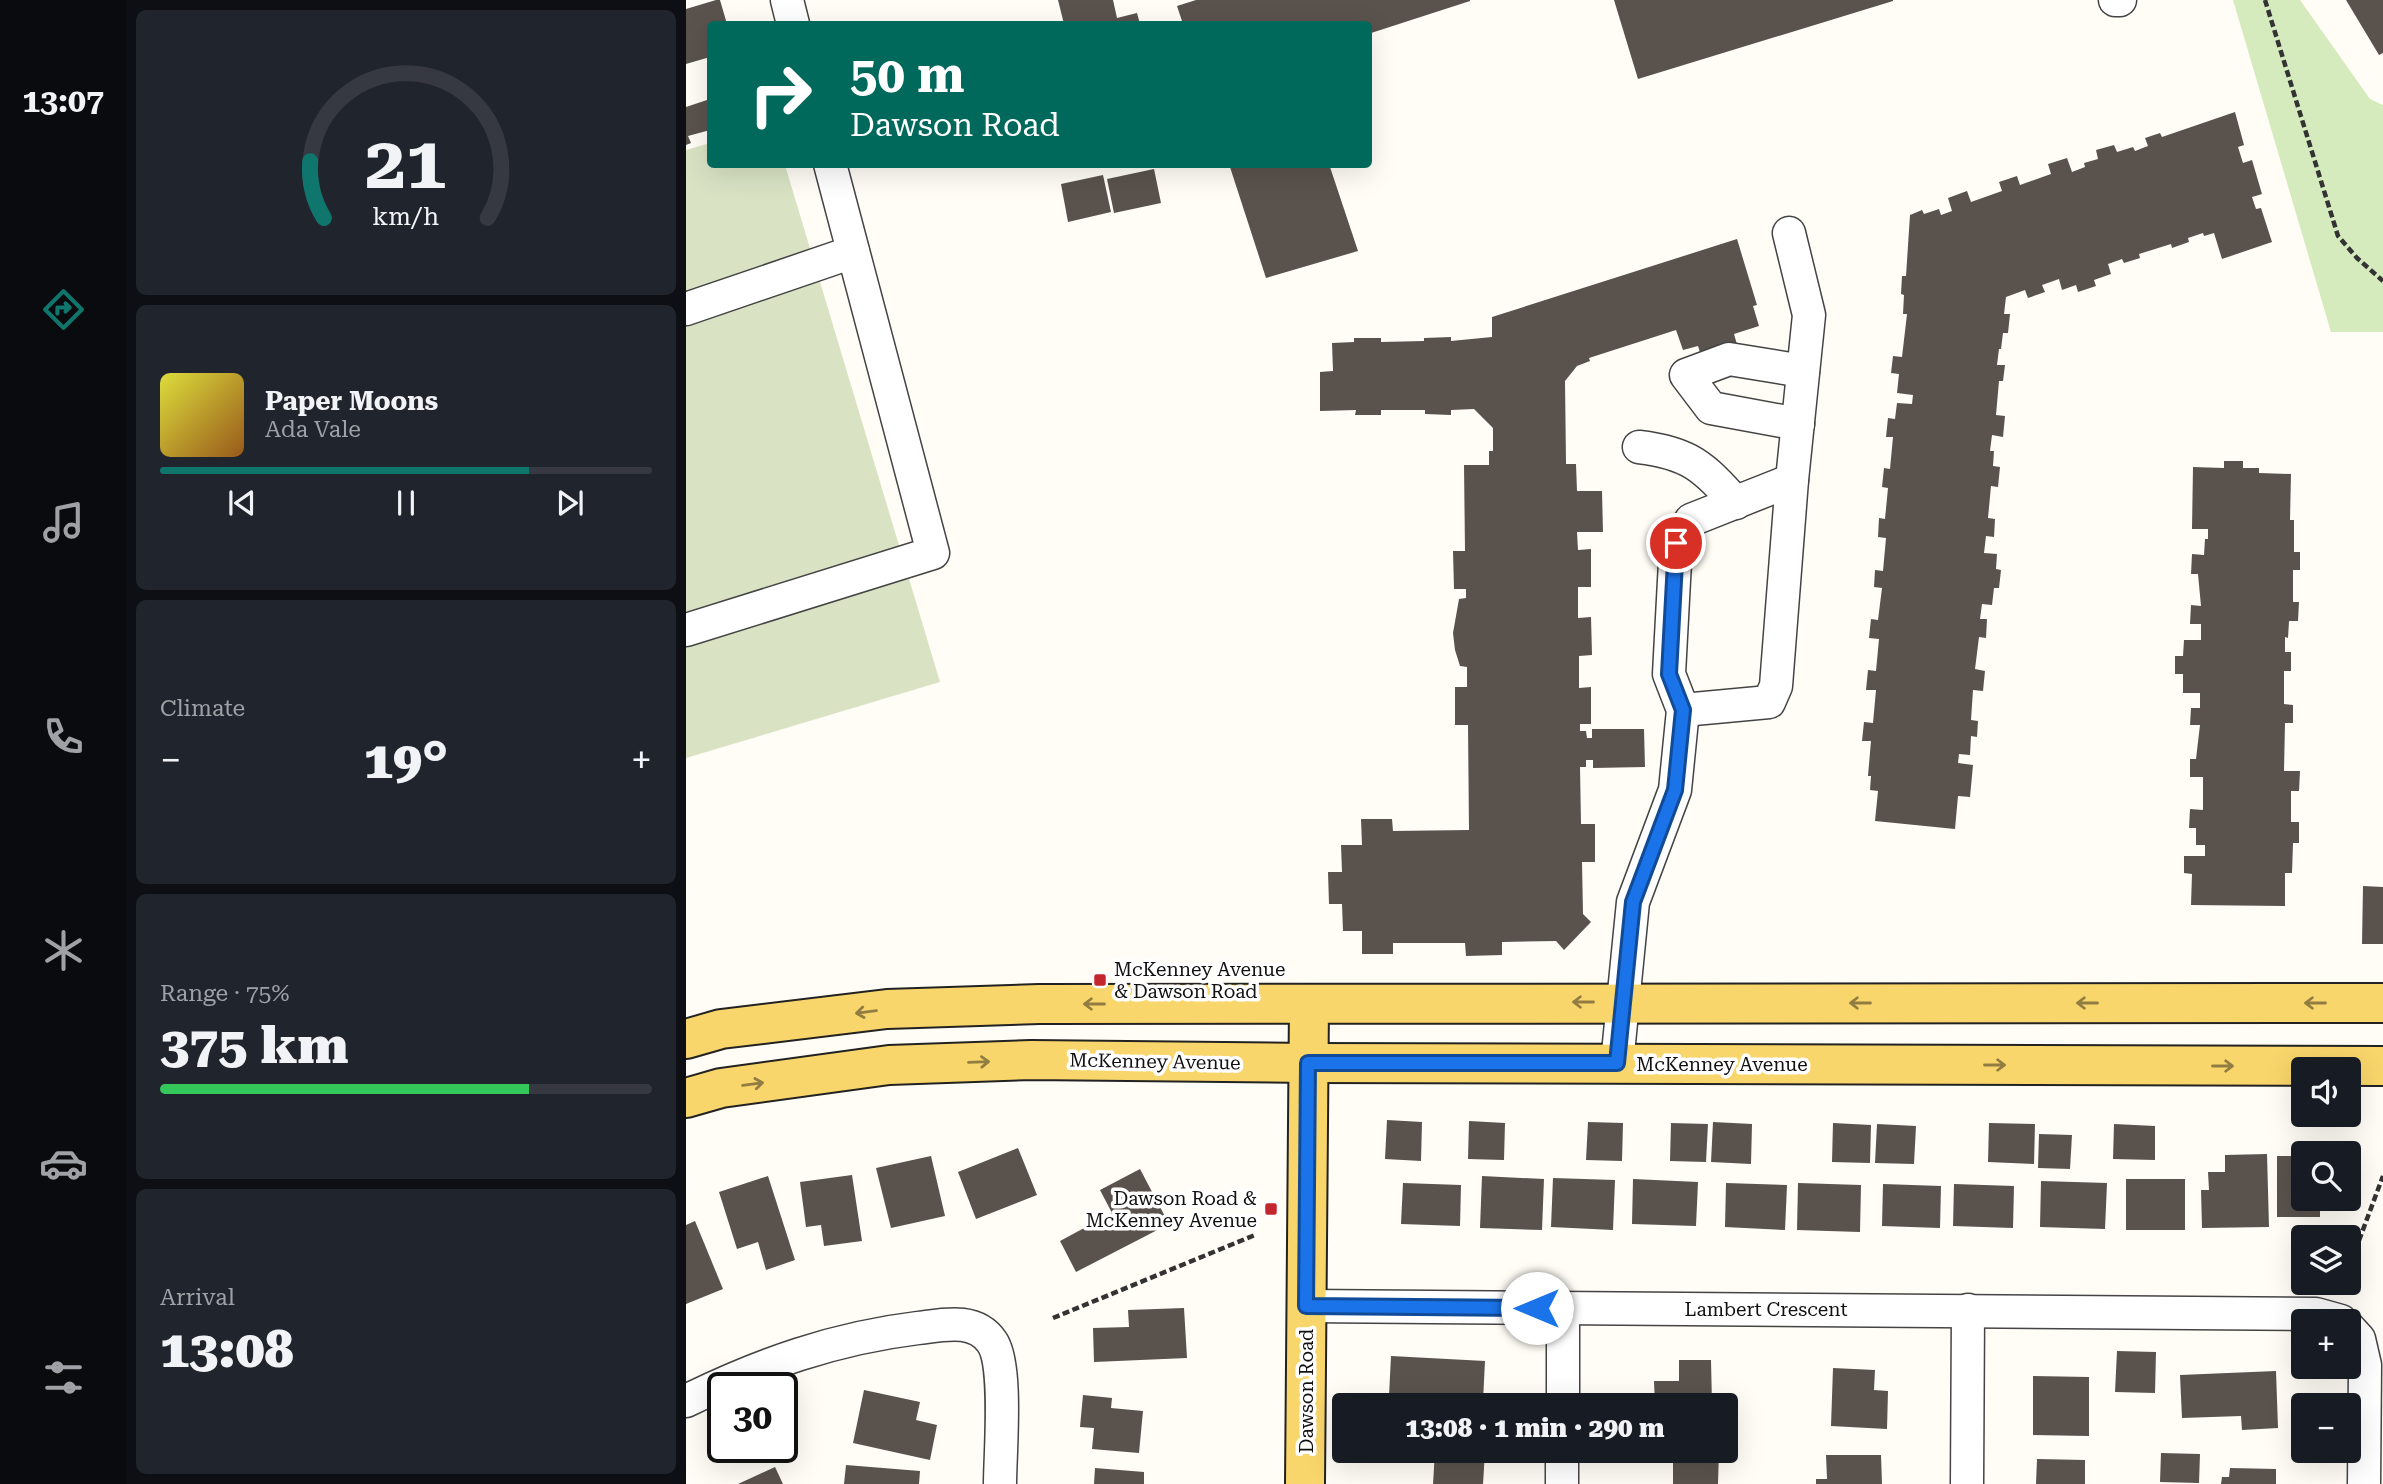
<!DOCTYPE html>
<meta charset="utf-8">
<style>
body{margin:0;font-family:"Roboto Serif",serif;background:#20242c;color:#f1f3f6;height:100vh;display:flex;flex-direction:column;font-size:26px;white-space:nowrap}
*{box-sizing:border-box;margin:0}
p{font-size:23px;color:#9ea1a6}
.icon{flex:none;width:38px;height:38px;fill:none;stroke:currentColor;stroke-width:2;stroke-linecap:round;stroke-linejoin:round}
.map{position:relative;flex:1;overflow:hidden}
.side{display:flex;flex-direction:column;gap:10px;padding:10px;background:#0d0f14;width:560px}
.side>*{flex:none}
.top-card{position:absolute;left:21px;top:21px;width:665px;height:147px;border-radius:7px;box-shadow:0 7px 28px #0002;background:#00695c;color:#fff;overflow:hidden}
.tools{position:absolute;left:1605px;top:1057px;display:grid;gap:14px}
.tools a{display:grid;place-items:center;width:70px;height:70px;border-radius:7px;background:#171b24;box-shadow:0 7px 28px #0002;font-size:35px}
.speed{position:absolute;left:21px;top:1372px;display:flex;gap:14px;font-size:35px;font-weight:700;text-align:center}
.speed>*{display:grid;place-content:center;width:91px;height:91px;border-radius:50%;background:#171b24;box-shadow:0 7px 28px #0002;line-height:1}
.speed .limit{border:4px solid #111;border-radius:10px;background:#fff;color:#111}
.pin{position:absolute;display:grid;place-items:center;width:60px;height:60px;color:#fff;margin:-30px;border:4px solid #fff;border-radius:50%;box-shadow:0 2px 7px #0007}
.me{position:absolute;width:77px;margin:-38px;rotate:270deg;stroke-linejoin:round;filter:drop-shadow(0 0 5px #0008)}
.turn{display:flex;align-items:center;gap:24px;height:147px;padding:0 28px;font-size:32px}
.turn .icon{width:91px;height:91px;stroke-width:2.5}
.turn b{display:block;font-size:49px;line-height:60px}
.big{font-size:52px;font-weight:800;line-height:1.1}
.side .widget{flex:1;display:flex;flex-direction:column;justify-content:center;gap:10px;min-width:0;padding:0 24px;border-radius:10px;background:#20242c}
.side .dial{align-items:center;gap:0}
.dial svg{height:182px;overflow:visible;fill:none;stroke:#363941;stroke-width:7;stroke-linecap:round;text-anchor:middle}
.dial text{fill:#f1f3f6;stroke:none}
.song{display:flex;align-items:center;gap:21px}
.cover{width:84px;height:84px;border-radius:10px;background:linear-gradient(135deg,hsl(60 70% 55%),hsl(30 70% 35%))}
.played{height:7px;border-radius:4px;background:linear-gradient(90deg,#0f766e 75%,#363941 75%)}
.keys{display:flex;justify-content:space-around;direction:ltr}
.heat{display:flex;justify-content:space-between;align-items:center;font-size:38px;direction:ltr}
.charge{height:10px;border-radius:5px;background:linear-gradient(90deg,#34c759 75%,#363941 0)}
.trip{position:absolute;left:646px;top:1393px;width:406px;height:70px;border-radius:7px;background:#171b24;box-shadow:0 7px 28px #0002;font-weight:800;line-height:70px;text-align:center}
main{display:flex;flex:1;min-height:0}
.dock{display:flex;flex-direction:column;width:126px;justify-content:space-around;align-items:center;background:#090b0e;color:#9ea1a6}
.dock .icon{width:49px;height:49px}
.dock .selected{color:#0f766e}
.dock b{font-size:32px;color:#f1f3f6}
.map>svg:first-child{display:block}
.green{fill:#d5ebbd}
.cemetery{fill:#d9e3c4}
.building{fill:#5a524d}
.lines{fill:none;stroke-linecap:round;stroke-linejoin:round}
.minor-casing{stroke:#444;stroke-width:35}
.major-casing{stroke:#222;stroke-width:42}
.path{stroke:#333;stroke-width:4.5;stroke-dasharray:7 3.5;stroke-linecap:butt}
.minor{stroke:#fff;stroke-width:32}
.major{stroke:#f9d66b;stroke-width:38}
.oneway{stroke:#917d42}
.route-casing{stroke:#114b97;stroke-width:18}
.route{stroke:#1a73e8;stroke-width:12}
.poi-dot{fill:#c4262e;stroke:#fff;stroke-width:2.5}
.labels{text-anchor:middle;stroke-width:7;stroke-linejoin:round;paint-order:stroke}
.poi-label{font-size:19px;fill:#111;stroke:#fff;text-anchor:start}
.street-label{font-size:19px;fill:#111;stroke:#fff}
</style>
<main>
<nav class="dock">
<b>13:07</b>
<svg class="icon selected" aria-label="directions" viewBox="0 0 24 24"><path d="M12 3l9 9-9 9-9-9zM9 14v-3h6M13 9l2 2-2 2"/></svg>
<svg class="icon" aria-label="music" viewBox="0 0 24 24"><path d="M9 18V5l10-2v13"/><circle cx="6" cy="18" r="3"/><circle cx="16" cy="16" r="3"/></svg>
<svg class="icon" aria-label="phone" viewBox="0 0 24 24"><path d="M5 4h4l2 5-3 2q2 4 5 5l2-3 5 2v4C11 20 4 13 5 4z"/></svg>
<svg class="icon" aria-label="climate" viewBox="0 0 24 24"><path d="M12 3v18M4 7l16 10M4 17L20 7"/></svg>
<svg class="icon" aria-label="car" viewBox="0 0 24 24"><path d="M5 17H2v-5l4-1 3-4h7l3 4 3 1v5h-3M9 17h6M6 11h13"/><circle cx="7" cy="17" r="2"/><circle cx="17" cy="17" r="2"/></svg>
<svg class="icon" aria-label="filters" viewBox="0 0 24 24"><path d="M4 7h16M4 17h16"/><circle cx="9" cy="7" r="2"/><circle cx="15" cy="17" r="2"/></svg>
</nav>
<section class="side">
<div class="widget dial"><svg viewBox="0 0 100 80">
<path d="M14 69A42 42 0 1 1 86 69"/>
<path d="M14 69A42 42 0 0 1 8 44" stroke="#0f766e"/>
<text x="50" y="56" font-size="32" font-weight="700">21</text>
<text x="50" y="72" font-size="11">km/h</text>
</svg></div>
<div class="widget">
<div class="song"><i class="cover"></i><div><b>Paper Moons</b><p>Ada Vale</p></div></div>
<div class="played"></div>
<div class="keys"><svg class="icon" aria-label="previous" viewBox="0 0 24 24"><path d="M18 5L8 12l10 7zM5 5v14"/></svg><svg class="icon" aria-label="pause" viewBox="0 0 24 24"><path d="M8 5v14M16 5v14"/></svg><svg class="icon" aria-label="next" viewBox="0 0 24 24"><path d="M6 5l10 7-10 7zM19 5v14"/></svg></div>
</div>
<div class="widget"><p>Climate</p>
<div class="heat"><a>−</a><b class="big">19°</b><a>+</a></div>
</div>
<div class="widget"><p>Range · 75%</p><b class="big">375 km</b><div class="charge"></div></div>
<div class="widget"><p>Arrival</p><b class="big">13:08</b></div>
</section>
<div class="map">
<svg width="1697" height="1484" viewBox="0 0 1697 1484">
<rect width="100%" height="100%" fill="#fffdf5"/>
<path class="green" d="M1547 0H1614L1684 99 1697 105V332H1645Z"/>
<path class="cemetery" d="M24 143V164L99 165 254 682 0 758V150Z"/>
<g class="building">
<path d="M30 0H34L41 24H24V57L0 64V9Z"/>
<path d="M372 0H427L431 18 451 13 454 24H378Z"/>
<path d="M510 0H784V1L682 34V24H497L491 6Z"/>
<path d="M928 0H1207V1L952 79Z"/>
<path d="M1660 0H1697V53L1693 55Z"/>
<path d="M24 99V130L2 136 5 143 0 145V107Z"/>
<path d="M1549 112 1558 145 1552 147 1557 163 1566 160 1576 194 1566 197 1570 209 1575 208 1586 242 1536 259 1528 233 1518 236 1517 233 1502 238 1503 242 1486 248 1485 244 1453 254 1454 258 1438 263 1436 259 1422 264 1425 274 1408 280 1410 286 1392 292 1390 285 1376 290 1373 279 1356 285 1359 292 1342 298 1339 290 1320 297 1318 314H1324L1322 333H1317L1315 349H1313L1311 365H1319L1317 381H1313L1310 415 1319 416 1317 437 1306 435 1304 451H1308L1307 466 1314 467 1312 487 1305 486 1302 518 1309 519 1308 537 1300 536 1298 553 1311 554 1310 569 1315 570 1313 588H1308L1306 605 1296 604 1294 619H1301L1300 638 1293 637 1289 669 1299 671 1297 691 1287 690 1285 720 1292 721 1291 737 1285 736 1284 755 1273 754 1272 763 1287 765 1284 797 1272 796 1269 829 1189 821 1192 791 1184 790 1185 776H1182L1185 741H1176L1178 722 1187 723 1190 690H1180L1182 670 1190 671 1193 639 1183 638 1185 619 1192 620 1196 588 1188 587 1189 570 1197 571 1200 538 1192 537 1193 518 1199 519 1202 488 1196 487 1198 468 1204 469 1207 437H1200L1202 418 1209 419 1211 403 1226 404 1227 395 1211 393 1213 374 1205 373 1207 356 1216 357 1221 314H1217L1218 295 1215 294 1216 276H1220L1224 215 1236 210 1238 214 1253 209 1255 215 1266 211 1262 198 1281 191 1285 202 1316 191 1313 182 1331 176 1334 185 1365 174 1362 164 1381 158 1386 172 1399 167 1398 163 1412 159 1410 150 1428 145 1431 152 1447 147 1449 151 1462 146 1459 138 1474 133 1476 137Z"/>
<path d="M543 164H643L672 251 580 278Z"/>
<path d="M468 169 475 203 428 213 421 179Z"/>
<path d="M417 175 425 212 382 222 375 184Z"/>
<path d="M1051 239 1071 305 1067 306 1073 326 1048 334 1052 348 1016 359 1012 346 997 350 990 330 903 358 904 361 891 366 879 381 880 464H890L891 491H916L917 532H891L892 550 905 549V587H892V618L905 617 906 655 893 656V688L905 687V724H894V731H900L901 738H906V729H958L959 767 907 768V760H900V767H894L895 824H909V862H896L897 914 905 922 878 950 870 941 816 942V955L780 956 779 943H707V954H676V931H657L656 904H643L642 872H656L655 845H676L675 819H706L707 831 783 830 782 725H769V687H781V667L774 666 769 650 767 633 773 599 780 598V589H768L767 551H779L778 465H803V451H807V428L788 409 765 410V415L739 414V410H695V415H669L670 410 634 411V372L647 371 646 343 668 342V338H695V342L738 341V338L765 337V341L806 337V317Z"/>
<path d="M1538 461H1557V468H1573V473L1605 474 1604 520H1608V552H1614V570H1607V602H1613L1612 621H1603L1602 638 1599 637V652H1605V671H1598V704L1607 705V723H1599L1598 771H1614L1613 791H1605V822H1613V843H1607L1606 873H1599V906L1505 905 1506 874 1498 873V856H1519V845H1510V828H1503L1504 809 1517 810V777H1504V759H1510L1514 725H1504L1505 708H1514V693H1497V674H1489V656H1497L1498 640H1515V624H1504L1505 605 1515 606 1512 574H1505L1506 554 1518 555 1519 539H1522V529H1506L1507 467 1538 468Z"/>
<path d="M1677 886 1697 887V944H1676Z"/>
<path d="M701 1120 736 1122 735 1161 699 1159Z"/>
<path d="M783 1121 819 1123 818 1160 782 1159Z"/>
<path d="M902 1122 937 1123 936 1161 900 1160Z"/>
<path d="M1027 1122 1066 1124 1065 1164 1025 1162Z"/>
<path d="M985 1123 1022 1124 1020 1162 984 1161Z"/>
<path d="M1147 1123 1185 1125 1184 1163 1146 1162Z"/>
<path d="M1303 1123 1349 1124 1348 1164 1302 1162Z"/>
<path d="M1191 1124 1230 1126 1228 1164 1189 1163Z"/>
<path d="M1428 1124 1469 1126V1160L1427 1159Z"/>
<path d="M1353 1134 1386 1135 1384 1169 1352 1168Z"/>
<path d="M332 1148 351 1195 290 1219 272 1172Z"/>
<path d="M1581 1154 1583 1227 1516 1228 1515 1190H1523L1522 1172H1539V1155Z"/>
<path d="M245 1156 259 1216 205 1228 190 1168Z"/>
<path d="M1591 1156H1617V1199H1634V1217H1591Z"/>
<path d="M454 1169 483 1224 390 1272 374 1241 426 1213 414 1190Z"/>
<path d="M166 1175 176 1241 138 1246 135 1225 120 1227 114 1182Z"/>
<path d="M82 1176 109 1260 80 1270 72 1242 51 1249 33 1192Z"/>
<path d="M796 1176 858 1179 856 1230 794 1228Z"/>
<path d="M867 1178 929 1180 927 1230 865 1227Z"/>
<path d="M947 1179 1012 1182 1010 1226 946 1224Z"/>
<rect x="1440" y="1179" width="59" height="51"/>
<path d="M1355 1181 1421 1183 1419 1229 1354 1227Z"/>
<path d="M717 1183 775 1185 774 1226 715 1224Z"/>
<path d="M1040 1183 1101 1185 1099 1230 1039 1227Z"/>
<path d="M1112 1183 1175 1185 1174 1232 1111 1230Z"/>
<path d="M1197 1184 1255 1186 1254 1228 1196 1226Z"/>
<path d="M1268 1184 1328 1186 1327 1228 1267 1226Z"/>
<path d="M9 1221 37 1289 0 1304V1225Z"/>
<path d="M498 1308 501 1358 408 1362 407 1328 443 1327 442 1310Z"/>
<path d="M1431 1351 1470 1352 1469 1393 1429 1392Z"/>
<path d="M705 1356 799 1361 797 1401 703 1396Z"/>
<path d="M993 1360H1025L1026 1405H969L968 1381H993Z"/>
<path d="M1147 1368 1189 1370 1188 1390 1202 1391 1201 1429 1145 1426Z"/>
<path d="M1590 1371 1592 1428 1556 1430 1555 1416 1496 1418 1494 1375Z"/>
<path d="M1347 1376 1403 1377V1436L1347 1435Z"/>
<path d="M178 1390 234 1402 230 1420 251 1425 244 1460 167 1443Z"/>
<path d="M397 1395 426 1398 425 1408 457 1411 453 1453 406 1449 408 1428 394 1427Z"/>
<path d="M749 1451H799L797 1484H747Z"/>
<path d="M987 1451H1033L1032 1484H987Z"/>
<path d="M1475 1453 1514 1454 1513 1483 1474 1482Z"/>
<path d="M1140 1455H1195L1196 1484H1130V1479H1141Z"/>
<path d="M1351 1459 1399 1460V1484H1350Z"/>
<path d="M160 1465 234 1471 233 1484H158Z"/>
<path d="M89 1467 97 1484H52Z"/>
<path d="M409 1468 458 1472V1484H408Z"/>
<path d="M1544 1468 1590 1469V1484H1535L1536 1477H1543Z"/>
</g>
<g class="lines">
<g class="minor-casing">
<g id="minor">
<path d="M101 0 107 24"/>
<path d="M1429 0H1434"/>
<path d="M0 309 167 252"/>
<path d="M1112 424 1025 408 1000 375 1043 359 1117 371"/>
<path d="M953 447C1003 453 1017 466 1050 503"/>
<path d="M0 630 247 553 144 164"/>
<path d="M997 710 1083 702 1090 686 1106 480 1123 315 1103 233"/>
<path d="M931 1063 947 902 989 790 997 710 983 674 990 543 1005 520 1106 480"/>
<path d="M620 1306 1630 1314 1655 1321"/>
<path d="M1662 1327 1673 1339 1679 1365 1678 1484"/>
<path d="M0 1401C75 1364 149 1338 232 1328 257 1325 289 1317 306 1342 322 1365 314 1453 314 1484"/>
<path d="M877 1405V1309"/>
<path d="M876 1484V1451"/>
<path d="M1281 1484 1282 1310"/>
</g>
</g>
<g class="major-casing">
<g id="major">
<path d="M0 1039 35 1029 201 1009 353 1004 1697 1003"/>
<path d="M0 1098 35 1088 203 1065 345 1060 622 1063 1697 1066"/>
<path d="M619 1484 623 1004"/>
</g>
</g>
<g class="path">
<path d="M1579 0 1652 236 1671 258 1697 281"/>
<path d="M1662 1270 1697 1176"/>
<path d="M367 1318 569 1235"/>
</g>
<use href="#minor" class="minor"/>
<use href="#major" class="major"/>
</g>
<defs><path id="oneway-shaft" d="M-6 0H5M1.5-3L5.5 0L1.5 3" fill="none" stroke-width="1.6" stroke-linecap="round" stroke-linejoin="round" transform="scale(1.75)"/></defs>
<g class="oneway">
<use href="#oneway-shaft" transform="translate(897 1002) rotate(180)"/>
<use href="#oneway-shaft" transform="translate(1174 1003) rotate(-180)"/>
<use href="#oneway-shaft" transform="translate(1401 1003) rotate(-180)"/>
<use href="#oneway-shaft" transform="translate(1629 1003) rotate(-180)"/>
<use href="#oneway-shaft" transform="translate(408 1004) rotate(-180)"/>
<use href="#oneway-shaft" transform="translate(180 1012) rotate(173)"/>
<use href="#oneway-shaft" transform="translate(293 1062) rotate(-2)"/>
<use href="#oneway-shaft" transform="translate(1309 1065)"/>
<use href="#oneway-shaft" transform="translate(1537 1066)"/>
<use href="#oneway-shaft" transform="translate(67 1084) rotate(-8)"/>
</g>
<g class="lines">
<g class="route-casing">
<path id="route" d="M851 1308 620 1306 622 1063H931L947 902 989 790 997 710 983 674 990 543"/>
</g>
<use href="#route" class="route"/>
</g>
<g class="poi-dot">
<rect x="407" y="973" width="14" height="14" rx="3.5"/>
<rect x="578" y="1202" width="14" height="14" rx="3.5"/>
</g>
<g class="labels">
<g class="poi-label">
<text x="428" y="976">McKenney Avenue<tspan x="428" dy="22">&amp; Dawson Road</tspan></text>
<text x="571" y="1205" text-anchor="end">Dawson Road &amp;<tspan x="571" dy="22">McKenney Avenue</tspan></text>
</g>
<g class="street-label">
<text transform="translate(469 1061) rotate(1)" y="7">McKenney Avenue</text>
<text x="1036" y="1071">McKenney Avenue</text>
<text x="1080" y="1316">Lambert Crescent</text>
<text transform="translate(620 1391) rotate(-90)" y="7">Dawson Road</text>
</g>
</g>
</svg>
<div class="tools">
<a><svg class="icon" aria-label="sound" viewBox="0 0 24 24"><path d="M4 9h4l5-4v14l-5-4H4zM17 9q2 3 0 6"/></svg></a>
<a><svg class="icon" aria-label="search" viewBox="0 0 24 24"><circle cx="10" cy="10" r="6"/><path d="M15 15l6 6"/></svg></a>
<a><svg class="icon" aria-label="layers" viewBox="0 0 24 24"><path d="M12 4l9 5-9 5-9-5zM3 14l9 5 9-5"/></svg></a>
<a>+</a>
<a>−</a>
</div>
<div class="speed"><div class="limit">30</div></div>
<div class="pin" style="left:990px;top:543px;background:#d93025"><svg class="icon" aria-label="arrive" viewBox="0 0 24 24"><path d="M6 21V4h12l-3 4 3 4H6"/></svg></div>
<svg class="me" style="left:851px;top:1308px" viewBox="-20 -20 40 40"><circle r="19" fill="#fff"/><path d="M0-13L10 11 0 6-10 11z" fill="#1a73e8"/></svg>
<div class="trip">13:08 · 1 min · 290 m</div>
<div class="top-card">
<div class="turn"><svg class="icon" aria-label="right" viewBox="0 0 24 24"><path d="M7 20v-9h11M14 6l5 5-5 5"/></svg><div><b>50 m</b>Dawson Road</div></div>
</div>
</div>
</main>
